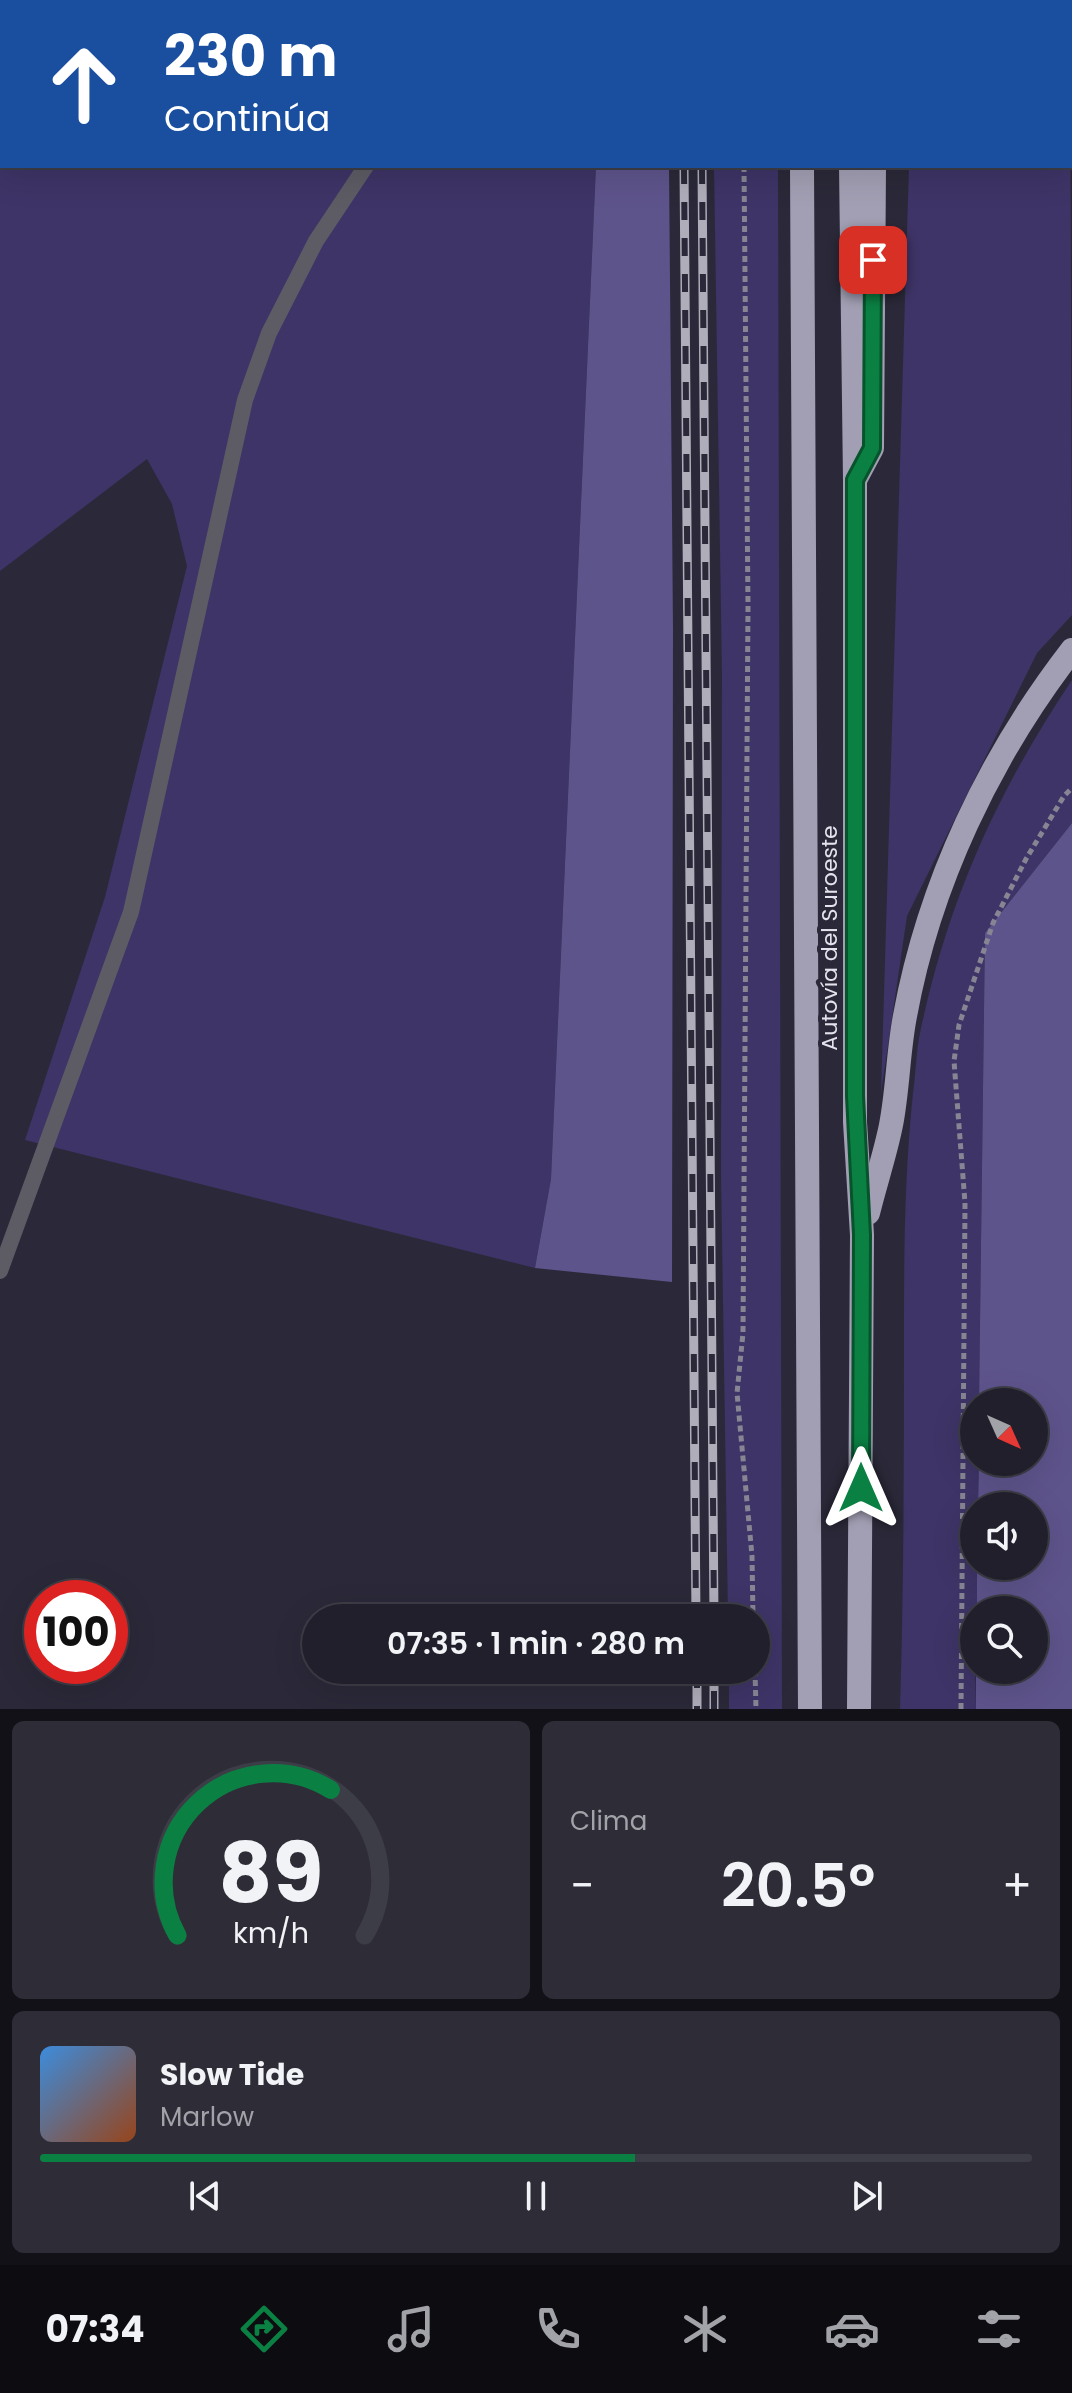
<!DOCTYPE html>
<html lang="es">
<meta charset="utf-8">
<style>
body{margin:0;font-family:Poppins,sans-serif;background:#2d2c37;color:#f1f3f6;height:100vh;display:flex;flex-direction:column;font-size:30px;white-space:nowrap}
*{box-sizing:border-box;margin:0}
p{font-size:26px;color:#a2a2a9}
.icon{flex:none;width:44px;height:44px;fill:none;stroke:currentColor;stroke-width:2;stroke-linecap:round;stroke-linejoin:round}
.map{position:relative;height:1709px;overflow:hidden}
.panel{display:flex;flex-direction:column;gap:12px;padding:12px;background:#121118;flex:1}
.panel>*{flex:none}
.guide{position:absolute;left:0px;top:0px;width:1072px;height:168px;box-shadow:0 8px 32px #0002,0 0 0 2px #3d3d47;background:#1a4fa0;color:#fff;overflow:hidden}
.needle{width:52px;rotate:135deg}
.tools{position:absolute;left:960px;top:1388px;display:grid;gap:16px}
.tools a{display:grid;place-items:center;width:88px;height:88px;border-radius:50%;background:#201f2b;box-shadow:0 8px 32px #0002,0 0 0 2px #3d3d47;font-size:40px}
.speed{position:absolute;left:24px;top:1580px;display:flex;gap:16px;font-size:40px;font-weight:700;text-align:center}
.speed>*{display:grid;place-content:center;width:104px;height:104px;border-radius:50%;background:#201f2b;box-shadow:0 8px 32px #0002,0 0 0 2px #3d3d47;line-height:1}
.speed .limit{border:12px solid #d22;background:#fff;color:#111}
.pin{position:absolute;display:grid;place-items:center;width:68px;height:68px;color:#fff;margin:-34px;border-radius:16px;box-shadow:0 4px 12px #0006}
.me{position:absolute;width:88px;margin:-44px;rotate:0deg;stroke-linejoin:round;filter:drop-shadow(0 0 6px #0008)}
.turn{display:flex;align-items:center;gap:28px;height:168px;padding:0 32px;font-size:36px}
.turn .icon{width:104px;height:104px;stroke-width:2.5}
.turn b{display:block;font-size:56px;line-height:68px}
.big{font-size:60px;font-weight:600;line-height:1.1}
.panel .widget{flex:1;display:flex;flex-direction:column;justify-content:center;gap:12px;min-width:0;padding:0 28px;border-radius:12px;background:#2d2c37}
.panel .dial{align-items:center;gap:0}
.dial svg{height:208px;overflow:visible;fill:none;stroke:#3d3d47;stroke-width:7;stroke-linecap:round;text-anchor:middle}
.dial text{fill:#f1f3f6;stroke:none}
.song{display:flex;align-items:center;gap:24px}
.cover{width:96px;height:96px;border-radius:12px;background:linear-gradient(135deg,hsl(210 70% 55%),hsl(20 70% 35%))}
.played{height:8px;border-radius:4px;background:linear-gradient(90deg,#0b8043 60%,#3d3d47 60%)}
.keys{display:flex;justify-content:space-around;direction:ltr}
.heat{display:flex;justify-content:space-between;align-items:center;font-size:44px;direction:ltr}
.panel .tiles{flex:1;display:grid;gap:12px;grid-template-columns:1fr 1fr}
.widget:last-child{grid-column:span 2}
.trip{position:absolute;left:302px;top:1604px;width:468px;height:80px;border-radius:40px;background:#201f2b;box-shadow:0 8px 32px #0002,0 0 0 2px #3d3d47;font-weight:600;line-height:80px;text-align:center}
.dock{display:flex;height:128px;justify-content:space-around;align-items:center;background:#0d0c11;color:#a2a2a9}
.dock .icon{width:56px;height:56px}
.dock .current{color:#0b8043}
.dock b{font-size:36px;color:#f1f3f6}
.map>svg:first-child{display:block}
.green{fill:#3e3467}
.forest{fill:#5e548c}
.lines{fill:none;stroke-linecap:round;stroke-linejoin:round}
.path{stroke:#878593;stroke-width:5;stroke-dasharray:6 4;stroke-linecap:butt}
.lane{stroke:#5d5c65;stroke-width:16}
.highway{stroke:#a29fb4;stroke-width:24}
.rail-casing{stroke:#aeadb9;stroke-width:9}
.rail{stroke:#2b2939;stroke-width:6;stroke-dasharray:18;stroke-linecap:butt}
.route-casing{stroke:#07532c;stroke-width:20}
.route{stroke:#0b8043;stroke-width:14}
.labels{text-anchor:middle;stroke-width:8;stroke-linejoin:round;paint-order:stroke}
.street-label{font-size:22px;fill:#e3e2ed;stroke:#2b2939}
</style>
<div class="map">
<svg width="1072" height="1709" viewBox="0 0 1072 1709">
<rect width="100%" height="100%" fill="#2b2939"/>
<g class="green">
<path d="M0 0H591V2H2V166H596L551 1179 535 1268 25 1140 105 897 187 566 172 504 147 459 0 571Z"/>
<path d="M1070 6 1072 615 1037 653 907 916 881 1093 909 166H1070Z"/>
<path d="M714 166H778L782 1709H729V1670H756V1618H728L721 1174 722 676Z"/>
<path d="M1072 680V823L985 933 979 1402H974V1462H979L978 1506H974V1566H977V1610H974L976 1709H900C904 1580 904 1451 904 1322 904 1246 905 1169 913 1093 916 1073 916 1052 920 1033 948 900 997 792 1072 680Z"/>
</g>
<g class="forest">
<path d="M596 166H669L673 630 672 1282 535 1268 551 1179Z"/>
<path d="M1072 823V1709H976V1670H1034V1610H977V1566H1034V1506H978L979 1462H1034V1402H979L985 933Z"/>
</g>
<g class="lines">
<g class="path">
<path d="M737 2V0"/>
<path d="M744 166 748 606 743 1333 737 1393 752 1556 753 1618"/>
<path d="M755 1670 756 1709"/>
<path d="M961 1709 965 1203 954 1061 959 1025 993 923 1026 859 1064 796 1072 788"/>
</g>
<g class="lane">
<path d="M425 0V2"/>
<path d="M0 1271 131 912 245 400 269 333 316 241 366 166"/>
</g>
<g class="highway">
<path d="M801 0V2"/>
<path d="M848 0V2"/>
<path d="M874 2V0"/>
<path d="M802 166 810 1709"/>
<path d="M851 166 855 480V1122L862 1235 859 1709"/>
<path d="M856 478 872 448 874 166"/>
<path d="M868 1213C875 1184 885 1155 891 1125 898 1089 898 1052 905 1016 929 884 990 756 1072 650"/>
</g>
<g class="rail-casing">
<g id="rail">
<path d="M682 0V2"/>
<path d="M700 0V2"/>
<path d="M684 166 696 1618"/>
<path d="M702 166 714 1618"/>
<path d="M697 1670V1709"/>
<path d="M714 1709V1670"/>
</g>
</g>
<use href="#rail" class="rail"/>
</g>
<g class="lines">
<g class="route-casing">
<path id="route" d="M861 1488 862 1235 855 1096V480L872 448 873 260"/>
</g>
<use href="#route" class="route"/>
</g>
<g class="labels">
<g class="street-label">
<text transform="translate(829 938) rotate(-90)" y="8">Autovía del Suroeste</text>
</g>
</g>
</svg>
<div class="tools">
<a><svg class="needle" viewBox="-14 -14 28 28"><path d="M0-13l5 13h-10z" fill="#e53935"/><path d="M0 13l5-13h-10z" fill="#a2a2a9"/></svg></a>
<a><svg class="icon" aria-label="sound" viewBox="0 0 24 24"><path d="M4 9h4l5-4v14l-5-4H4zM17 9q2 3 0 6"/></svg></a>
<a><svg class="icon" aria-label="search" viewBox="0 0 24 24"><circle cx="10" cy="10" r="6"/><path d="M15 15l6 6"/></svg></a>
</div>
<div class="speed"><div class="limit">100</div></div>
<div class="pin" style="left:873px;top:260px;background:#d93025"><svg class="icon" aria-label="arrive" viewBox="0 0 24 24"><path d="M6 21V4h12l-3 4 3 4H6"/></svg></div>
<svg class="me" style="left:861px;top:1488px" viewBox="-20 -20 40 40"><path d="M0-17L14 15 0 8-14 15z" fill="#0b8043" stroke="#fff" stroke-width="4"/></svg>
<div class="trip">07:35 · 1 min · 280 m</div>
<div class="guide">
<div class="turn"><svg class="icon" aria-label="ahead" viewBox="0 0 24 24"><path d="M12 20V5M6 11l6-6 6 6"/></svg><div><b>230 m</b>Continúa</div></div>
</div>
</div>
<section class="panel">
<div class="tiles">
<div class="widget dial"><svg viewBox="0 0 100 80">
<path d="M14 69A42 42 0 1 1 86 69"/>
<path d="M14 69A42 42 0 0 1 73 13" stroke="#0b8043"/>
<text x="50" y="56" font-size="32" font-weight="700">89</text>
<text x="50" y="72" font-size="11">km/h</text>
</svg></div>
<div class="widget"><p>Clima</p>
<div class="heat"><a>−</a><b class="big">20.5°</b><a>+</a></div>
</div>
<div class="widget">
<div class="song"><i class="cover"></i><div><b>Slow Tide</b><p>Marlow</p></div></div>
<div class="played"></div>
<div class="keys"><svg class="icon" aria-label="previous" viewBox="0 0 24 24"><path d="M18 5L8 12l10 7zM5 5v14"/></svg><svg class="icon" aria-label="pause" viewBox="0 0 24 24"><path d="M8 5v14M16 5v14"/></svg><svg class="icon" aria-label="next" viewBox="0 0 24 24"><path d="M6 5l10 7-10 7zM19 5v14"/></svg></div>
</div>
</div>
</section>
<nav class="dock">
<b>07:34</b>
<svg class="icon current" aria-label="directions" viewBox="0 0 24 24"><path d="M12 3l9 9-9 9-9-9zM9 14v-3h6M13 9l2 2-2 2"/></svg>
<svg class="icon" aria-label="music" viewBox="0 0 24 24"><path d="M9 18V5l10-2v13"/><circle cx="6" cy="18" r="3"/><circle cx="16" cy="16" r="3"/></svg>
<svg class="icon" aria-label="phone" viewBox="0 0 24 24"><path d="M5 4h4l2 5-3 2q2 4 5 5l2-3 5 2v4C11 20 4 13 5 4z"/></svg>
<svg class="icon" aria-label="climate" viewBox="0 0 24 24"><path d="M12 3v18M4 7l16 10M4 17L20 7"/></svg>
<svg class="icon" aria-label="car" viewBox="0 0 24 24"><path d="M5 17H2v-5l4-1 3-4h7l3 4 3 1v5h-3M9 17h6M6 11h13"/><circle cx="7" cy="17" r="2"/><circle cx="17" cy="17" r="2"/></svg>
<svg class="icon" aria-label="filters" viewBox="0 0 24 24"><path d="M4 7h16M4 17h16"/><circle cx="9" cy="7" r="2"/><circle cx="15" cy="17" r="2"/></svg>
</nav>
